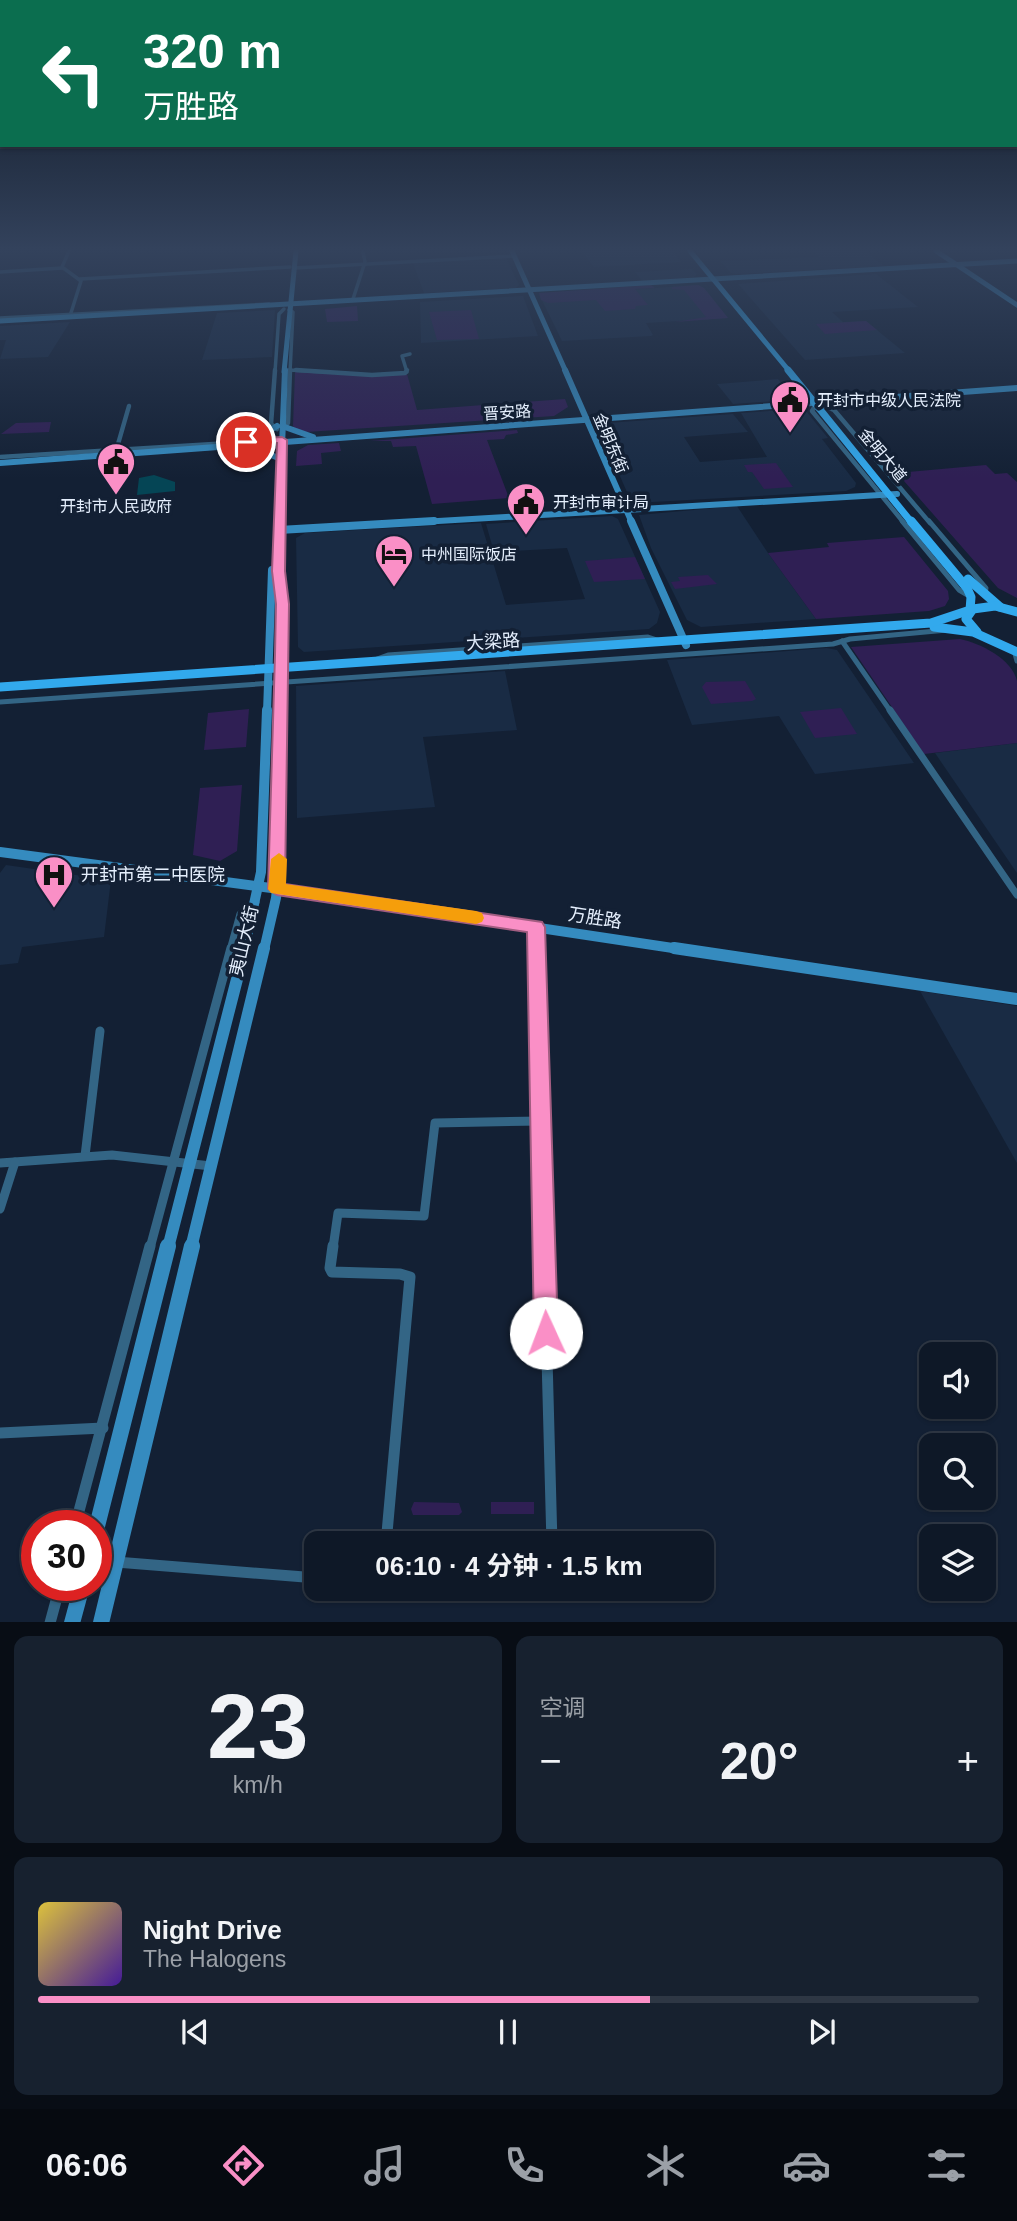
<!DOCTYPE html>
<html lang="zh">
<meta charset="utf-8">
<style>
body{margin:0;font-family:Helvetica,"Noto Sans SC",sans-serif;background:#17212f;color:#f1f3f6;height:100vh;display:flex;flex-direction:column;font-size:26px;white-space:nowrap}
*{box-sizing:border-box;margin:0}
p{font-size:23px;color:#9ba0a7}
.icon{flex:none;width:38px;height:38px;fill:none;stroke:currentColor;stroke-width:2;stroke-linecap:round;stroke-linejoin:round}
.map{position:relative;height:1622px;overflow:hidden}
.drawer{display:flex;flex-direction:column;gap:14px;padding:14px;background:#080d15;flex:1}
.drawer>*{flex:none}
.guide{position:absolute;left:0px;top:0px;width:1018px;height:147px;box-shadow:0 2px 5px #0004,0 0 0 2px #2e3744;background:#0b6e4f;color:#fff;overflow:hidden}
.buttons{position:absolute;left:919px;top:1342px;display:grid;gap:14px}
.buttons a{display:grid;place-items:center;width:77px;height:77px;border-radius:14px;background:#0e1827;box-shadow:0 2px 5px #0004,0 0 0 2px #2e3744;font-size:35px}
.speed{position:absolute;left:21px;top:1510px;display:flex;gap:14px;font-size:35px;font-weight:700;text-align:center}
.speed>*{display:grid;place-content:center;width:91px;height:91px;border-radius:50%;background:#0e1827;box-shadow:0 2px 5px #0004,0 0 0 2px #2e3744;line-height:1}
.speed .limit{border:10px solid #d22;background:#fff;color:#111}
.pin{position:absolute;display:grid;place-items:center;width:60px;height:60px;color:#fff;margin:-30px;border:4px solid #fff;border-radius:50%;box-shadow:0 2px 7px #0007}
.me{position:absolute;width:77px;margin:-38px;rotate:358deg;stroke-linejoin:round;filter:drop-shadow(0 0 5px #0008)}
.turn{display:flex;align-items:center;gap:24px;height:147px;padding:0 28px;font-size:32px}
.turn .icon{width:91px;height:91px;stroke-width:2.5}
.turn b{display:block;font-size:49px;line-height:60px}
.big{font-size:52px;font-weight:700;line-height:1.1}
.drawer .widget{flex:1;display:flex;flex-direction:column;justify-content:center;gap:10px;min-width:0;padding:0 24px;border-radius:14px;background:#17212f}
.drawer .dial{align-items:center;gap:0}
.dial b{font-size:91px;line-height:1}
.song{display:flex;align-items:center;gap:21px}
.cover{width:84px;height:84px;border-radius:10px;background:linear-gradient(135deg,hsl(50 70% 55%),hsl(260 70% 35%))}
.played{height:7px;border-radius:4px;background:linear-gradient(90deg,#fa8fc6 65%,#2e3744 65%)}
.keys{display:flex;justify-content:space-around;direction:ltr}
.heat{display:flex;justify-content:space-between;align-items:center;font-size:38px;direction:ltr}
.drawer .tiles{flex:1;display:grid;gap:14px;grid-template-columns:1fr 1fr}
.widget:last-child{grid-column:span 2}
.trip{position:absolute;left:304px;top:1531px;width:410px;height:70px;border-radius:14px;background:#0e1827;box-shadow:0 2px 5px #0004,0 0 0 2px #2e3744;font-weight:700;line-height:70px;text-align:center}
.menu{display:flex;height:112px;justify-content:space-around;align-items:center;background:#060a10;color:#9ba0a7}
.menu .icon{width:49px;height:49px}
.menu .on{color:#fa8fc6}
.menu b{font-size:32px;color:#f1f3f6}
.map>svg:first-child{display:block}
.built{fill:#192b44}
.green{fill:#2f1f54}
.water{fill:#054555}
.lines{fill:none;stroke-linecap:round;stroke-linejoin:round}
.street-far5{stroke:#336585;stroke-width:3.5}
.street-far4{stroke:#336585;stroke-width:4.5}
.street-far3{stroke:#336585;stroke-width:5}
.street-far2{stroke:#336585;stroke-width:7}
.street-far1{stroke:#336585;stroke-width:9}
.street{stroke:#336585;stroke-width:11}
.secondary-far5{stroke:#358bbf;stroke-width:5}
.secondary-far4{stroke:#358bbf;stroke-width:6}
.secondary-far3{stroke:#358bbf;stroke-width:8}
.secondary-far2{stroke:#358bbf;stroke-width:10}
.secondary-far1{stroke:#358bbf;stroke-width:12}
.secondary{stroke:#358bbf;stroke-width:16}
.primary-far2{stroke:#32a9ed;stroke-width:5}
.primary-far1{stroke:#32a9ed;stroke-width:7}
.primary{stroke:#32a9ed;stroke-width:9}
.route{fill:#fa8fc6;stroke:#a25d81;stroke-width:2}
.slow{fill:#f59e0b}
.labels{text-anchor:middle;stroke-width:7;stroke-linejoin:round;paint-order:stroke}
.far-poi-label{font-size:16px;fill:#e5effd;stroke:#132034;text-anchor:start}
.far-street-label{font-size:16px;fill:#e5effd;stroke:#132034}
.street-label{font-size:18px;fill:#e5effd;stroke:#132034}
.poi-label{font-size:18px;fill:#e5effd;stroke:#132034;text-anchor:start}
</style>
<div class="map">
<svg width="1017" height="1623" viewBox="0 0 1017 1623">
<rect width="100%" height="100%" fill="#132034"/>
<g class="built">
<path d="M582 251H673L681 262 594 267Z"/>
<path d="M812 251H865L884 266 736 274 731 273 720 261 818 257Z"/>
<path d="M506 258 519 285 516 288 424 293 413 263Z"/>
<path d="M692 269 697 274 694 277 642 281 635 272Z"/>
<path d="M876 274 918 307 832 312 843 322 866 321 905 353 805 360 738 284Z"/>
<path d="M698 285 704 288 728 318 646 323 653 335 651 336 562 341 540 296Z"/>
<path d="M523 296 538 336 421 343 420 302Z"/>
<path d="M275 310 272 357 202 360 217 313Z"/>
<path d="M70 322 48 357 0 359 6 340H0V326Z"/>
<path d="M778 379 793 397 790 400 733 404 717 384Z"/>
<path d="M801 409 806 411 828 438 822 439 856 483 855 487 846 491 635 503 631 501 598 427 607 423 733 414 748 432 684 437 700 462 767 457 741 413Z"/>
<path d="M737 506 768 553 816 619 701 627 687 620 651 548 639 515Z"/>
<path d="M612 516 618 519 660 612 657 623 649 629 304 652 298 647 296 538 305 533 481 523 506 605 585 599 567 548 494 552 486 524Z"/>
<path d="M827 648 837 650 914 763 815 774 779 716 692 725 667 660Z"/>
<path d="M505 671 517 730 423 737 435 807 297 818 296 686Z"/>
<path d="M1017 743V873L935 753Z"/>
<path d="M6 865 111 880 104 937 22 947 18 963 0 965V873Z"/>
<path d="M920 991 1017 1006V1163Z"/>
</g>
<g class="green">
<path d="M651 285 655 288 635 289 648 305 636 306 635 309 605 311 596 300 548 303 541 300 539 293Z"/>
<path d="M698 285 704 288 728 318 675 322 706 317 684 290 672 289V287Z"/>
<path d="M357 306 358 321 327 322 325 309Z"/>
<path d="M471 310 479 339 437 340 429 312Z"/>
<path d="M866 321 877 330 825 334 816 324Z"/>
<path d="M295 372 372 376 407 374 417 410 565 399 568 407 554 416 306 432 294 428 293 426Z"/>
<path d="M51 422 49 432 1 434 16 423Z"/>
<path d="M517 430 518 433 506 435 504 439 487 440 509 498 432 504 416 446 393 447 391 441H370Z"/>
<path d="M339 443 341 451 321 453 322 464 296 466 297 451 308 445Z"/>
<path d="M776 463 793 487 764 489 752 472H748L744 465Z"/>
<path d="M986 465 995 474 1007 473 1017 482V598L998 588 897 473Z"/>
<path d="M904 537 948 591 949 599 945 606 929 611 816 619 768 553 829 547 827 543Z"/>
<path d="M635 557 645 579 594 582 585 561Z"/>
<path d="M708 575 717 584 675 589 671 582 680 581 678 577Z"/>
<path d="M960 639C980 643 1012 659 1017 681 1017 699 1017 724 1017 743L924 754 851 647Z"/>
<path d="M745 681 756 699 752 701 711 704 702 687 706 682Z"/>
<path d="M841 708 857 734 815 738 800 712Z"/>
<path d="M249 709 246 747 204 750 208 713Z"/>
<path d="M242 785 237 851 220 861 193 855 200 788Z"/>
<path d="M414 1502 459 1503 462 1512 459 1515H413L411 1509Z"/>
<rect x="491" y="1502" width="43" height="12"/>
</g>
<path class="water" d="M154 475 175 482V491L137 495 139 478Z"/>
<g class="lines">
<g class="street-far5">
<path d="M69 251 62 267 81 281 70 316"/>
<path d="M294 268 514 256"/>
<path d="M0 272 62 268"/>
<path d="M80 279 290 267"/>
<path d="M353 299 365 262 363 252"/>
<path d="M289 310 293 312 290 372"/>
<path d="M0 318 269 304"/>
<path d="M289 370 325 372"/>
<path d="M275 372 279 314 284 309"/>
<path d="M407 372 402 356 410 354"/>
</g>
<g class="street-far4">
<path d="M275 370 271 424 277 429"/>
<path d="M296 370 372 375 405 373 407 370"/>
<path d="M815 406 812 411 904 523"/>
<path d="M823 406 834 410 930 523"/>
<path d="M282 428 288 423 290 370"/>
<path d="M116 451 129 406"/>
<path d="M0 457 246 442"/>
</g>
<g class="street-far3">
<path d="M902 521 959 590 971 597"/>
<path d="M929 521 986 588 985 595"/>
<path d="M842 641 891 712"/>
<path d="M1014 650 1017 661"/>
<path d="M377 659 388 655 648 637 657 640"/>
<path d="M0 702 833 644 850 639 947 630"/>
</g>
<g class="street-far2">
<path d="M890 710 1017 895"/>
<path d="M536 927 537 950"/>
<path d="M230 950 240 914 256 902"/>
</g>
<g class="street-far1">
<path d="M537 948 544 1248"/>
<path d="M85 1156 100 1031"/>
<path d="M0 1163 112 1155 211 1166"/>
<path d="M0 1209 15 1162"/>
<path d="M150 1248 231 948"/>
<path d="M333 1248 338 1213 424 1216 435 1123 541 1121"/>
</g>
<g class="street">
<path d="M333 1246 330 1268 332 1272 400 1274 410 1277 386 1544"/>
<path d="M544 1246 552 1544"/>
<path d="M0 1433 103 1428"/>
<path d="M75 1526 150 1246"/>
<path d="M116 1562 317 1578"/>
<path d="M50 1623 60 1586"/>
</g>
<g class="secondary-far5">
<path d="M512 251 566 372"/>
<path d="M936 251 1017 305"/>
<path d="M0 321 1017 261"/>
<path d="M284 372 296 251"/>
</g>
<g class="secondary-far4">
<path d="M565 370 632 523"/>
<path d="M282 426 313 437"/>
<path d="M247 441 260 437 277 426"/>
<path d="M253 448 276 457"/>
<path d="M0 463 1017 388"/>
<path d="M279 523 285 370"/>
<path d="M404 523 897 494"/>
</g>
<g class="secondary-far3">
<path d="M279 521V574L282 604 281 712"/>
<path d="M631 521 686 645"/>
<path d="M279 530 434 521"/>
<path d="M267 712 272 570"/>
</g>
<g class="secondary-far2">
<path d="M0 852 286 890 686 950"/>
<path d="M244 950 261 872 267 710"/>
<path d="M264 950 276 898 279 871 281 710"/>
</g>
<g class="secondary-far1">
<path d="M674 948 1017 999"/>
<path d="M168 1248 245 948"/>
<path d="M191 1248 264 948"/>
</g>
<g class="secondary">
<path d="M96 1530 168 1246"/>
<path d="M72 1623 82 1586"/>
<path d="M101 1623 192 1246"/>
</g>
<path class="primary-far2" d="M690 251 790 372"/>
<path class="primary-far1" d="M788 370 912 523"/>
<g class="primary">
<path d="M968 579 1000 607"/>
<path d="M934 627 973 632 1017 652"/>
<path d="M977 632 966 619 973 609 995 606 1017 612"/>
<path d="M0 687 931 623 970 610 971 597 967 588 911 521"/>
</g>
</g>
<linearGradient id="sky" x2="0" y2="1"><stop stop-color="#0a121d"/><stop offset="0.52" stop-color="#33425c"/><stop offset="1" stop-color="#33425c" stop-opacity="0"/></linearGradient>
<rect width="1017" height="479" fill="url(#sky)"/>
<path class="route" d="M282 437 287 440 285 571 289 604 285 884 542 922 545 927 558 1333 554 1341 546 1345 538 1341 534 1333 527 932 277 895 268 889 275 655 276 604 272 571 277 443 246 445 241 442 246 439Z"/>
<path class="slow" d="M279 853 287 859 286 884 476 911 482 913 484 918 482 922 476 924 271 893 268 889 271 859Z"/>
<defs>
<g id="civic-pin" transform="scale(2.0125)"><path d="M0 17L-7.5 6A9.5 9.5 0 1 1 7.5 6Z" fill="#fa8fc6" stroke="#132034"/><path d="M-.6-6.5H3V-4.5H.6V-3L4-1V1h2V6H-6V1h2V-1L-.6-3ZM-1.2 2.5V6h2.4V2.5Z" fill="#111"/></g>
<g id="hotel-pin" transform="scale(2.0125)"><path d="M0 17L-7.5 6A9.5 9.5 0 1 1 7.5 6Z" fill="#fa8fc6" stroke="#132034"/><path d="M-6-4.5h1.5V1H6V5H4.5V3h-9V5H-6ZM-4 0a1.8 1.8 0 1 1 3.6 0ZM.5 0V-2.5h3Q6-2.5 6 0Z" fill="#111"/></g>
<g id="hospital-pin" transform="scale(2.0125)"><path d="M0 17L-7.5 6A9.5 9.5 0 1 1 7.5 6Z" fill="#fa8fc6" stroke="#132034"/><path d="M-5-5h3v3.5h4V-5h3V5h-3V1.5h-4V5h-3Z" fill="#111"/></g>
</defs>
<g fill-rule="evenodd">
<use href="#civic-pin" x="790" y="400"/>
<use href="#civic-pin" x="116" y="462"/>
<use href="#civic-pin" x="526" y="502"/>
<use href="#hotel-pin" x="394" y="554"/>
<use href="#hospital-pin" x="54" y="875"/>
</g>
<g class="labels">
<g class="far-poi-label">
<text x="817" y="406">开封市中级人民法院</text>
<text x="553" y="508">开封市审计局</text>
<text x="116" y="512" text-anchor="middle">开封市人民政府</text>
<text x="421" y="560">中州国际饭店</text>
</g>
<g class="far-street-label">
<text transform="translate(507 412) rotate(-4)" y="6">晋安路</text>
<text transform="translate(611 443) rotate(67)" y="6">金明东街</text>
<text transform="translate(883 455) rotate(50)" y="6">金明大道</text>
</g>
<g class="street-label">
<text transform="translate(493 642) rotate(-4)" y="6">大梁路</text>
<text transform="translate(595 918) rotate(9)" y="6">万胜路</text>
<text transform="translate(244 941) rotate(-77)" y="6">夷山大街</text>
</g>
<g class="poi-label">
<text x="81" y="881">开封市第二中医院</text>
</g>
</g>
</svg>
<div class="buttons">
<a><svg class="icon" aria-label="sound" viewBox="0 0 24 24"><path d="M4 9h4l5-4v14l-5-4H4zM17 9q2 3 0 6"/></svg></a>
<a><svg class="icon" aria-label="search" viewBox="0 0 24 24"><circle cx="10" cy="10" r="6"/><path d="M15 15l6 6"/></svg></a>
<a><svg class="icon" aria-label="layers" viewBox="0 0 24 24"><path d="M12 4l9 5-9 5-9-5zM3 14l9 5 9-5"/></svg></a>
</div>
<div class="speed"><div class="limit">30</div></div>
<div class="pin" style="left:246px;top:442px;background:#d93025"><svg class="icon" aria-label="arrive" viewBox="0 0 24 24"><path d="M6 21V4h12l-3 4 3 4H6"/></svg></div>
<svg class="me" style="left:546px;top:1333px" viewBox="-20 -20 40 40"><circle r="19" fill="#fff"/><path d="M0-13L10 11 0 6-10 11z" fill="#fa8fc6"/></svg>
<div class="trip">06:10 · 4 分钟 · 1.5 km</div>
<div class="guide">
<div class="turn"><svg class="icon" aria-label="left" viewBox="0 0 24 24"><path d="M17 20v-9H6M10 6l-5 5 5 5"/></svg><div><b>320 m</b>万胜路</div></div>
</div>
</div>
<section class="drawer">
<div class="tiles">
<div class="widget dial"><b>23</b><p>km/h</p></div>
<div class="widget"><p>空调</p>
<div class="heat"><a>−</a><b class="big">20°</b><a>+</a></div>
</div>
<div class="widget">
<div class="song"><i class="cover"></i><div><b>Night Drive</b><p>The Halogens</p></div></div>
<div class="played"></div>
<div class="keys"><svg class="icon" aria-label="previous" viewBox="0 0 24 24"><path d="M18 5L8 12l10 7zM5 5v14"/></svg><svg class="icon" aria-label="pause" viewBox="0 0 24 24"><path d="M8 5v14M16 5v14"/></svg><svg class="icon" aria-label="next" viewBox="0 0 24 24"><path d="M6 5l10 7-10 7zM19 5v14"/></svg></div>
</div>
</div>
</section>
<nav class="menu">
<b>06:06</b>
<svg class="icon on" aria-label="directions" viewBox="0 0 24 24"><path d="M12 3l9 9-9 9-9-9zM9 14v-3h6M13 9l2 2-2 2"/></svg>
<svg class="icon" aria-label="music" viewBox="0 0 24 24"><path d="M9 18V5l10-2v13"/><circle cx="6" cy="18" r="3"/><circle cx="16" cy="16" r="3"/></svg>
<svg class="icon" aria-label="phone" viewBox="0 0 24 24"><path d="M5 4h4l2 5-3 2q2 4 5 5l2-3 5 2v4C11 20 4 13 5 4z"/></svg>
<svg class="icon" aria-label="climate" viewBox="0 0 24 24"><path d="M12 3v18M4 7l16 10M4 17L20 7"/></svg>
<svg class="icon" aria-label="car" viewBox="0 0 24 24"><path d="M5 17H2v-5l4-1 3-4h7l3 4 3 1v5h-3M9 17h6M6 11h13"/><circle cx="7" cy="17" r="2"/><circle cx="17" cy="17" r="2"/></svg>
<svg class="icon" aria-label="filters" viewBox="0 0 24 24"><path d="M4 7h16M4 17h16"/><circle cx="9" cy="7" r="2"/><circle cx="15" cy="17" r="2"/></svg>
</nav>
